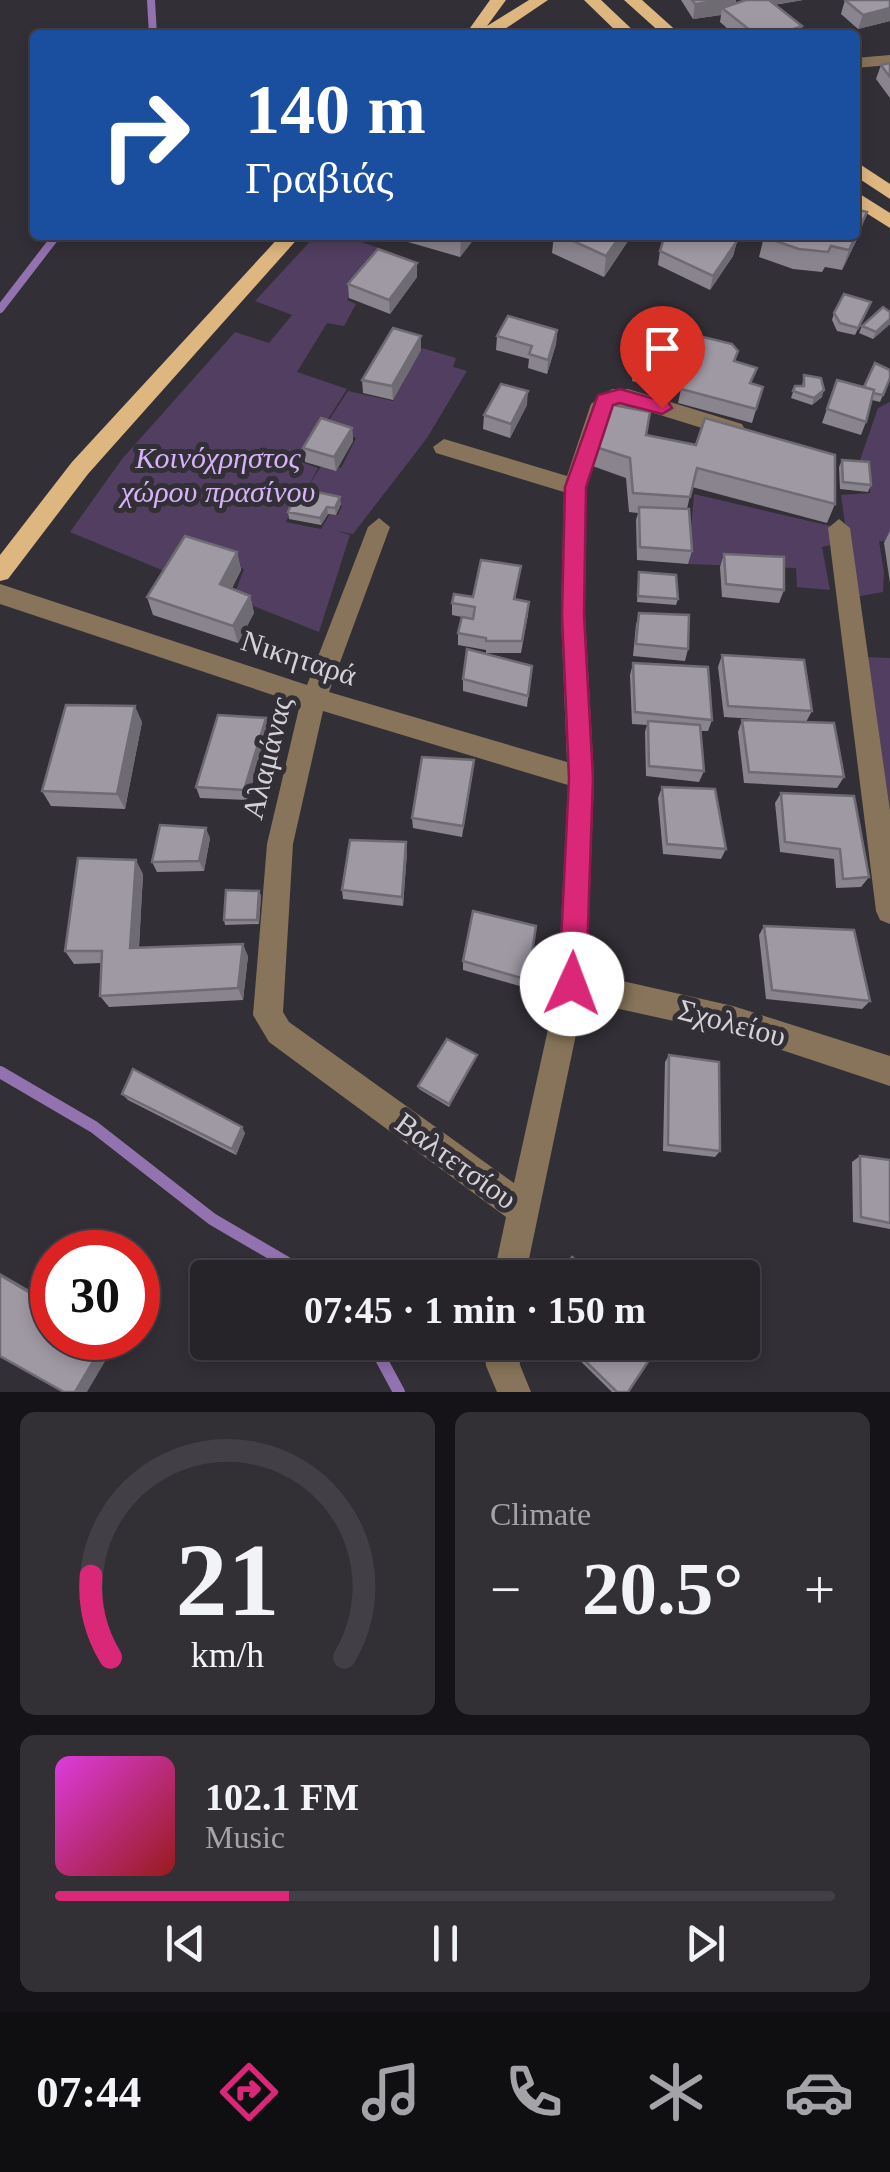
<!DOCTYPE html>
<meta charset="utf-8">
<style>
body{margin:0;font-family:Georgia,serif;background:#322f35;color:#f1f3f6;height:100vh;display:flex;flex-direction:column;font-size:38px;white-space:nowrap}
*{box-sizing:border-box;margin:0}
p{font-size:32px;color:#a4a4a8}
.icon{flex:none;width:55px;height:55px;fill:none;stroke:currentColor;stroke-width:2;stroke-linecap:round;stroke-linejoin:round}
.map{position:relative;height:1392px;overflow:hidden}
.sheet{display:flex;flex-direction:column;gap:20px;padding:20px;background:#151317;flex:1}
.sheet>*{flex:none}
.guide{position:absolute;left:30px;top:30px;width:830px;height:210px;border-radius:10px;box-shadow:0 5px 15px #0003,0 0 0 2px #424046;background:#1a4fa0;color:#fff;overflow:hidden}
.speed{position:absolute;left:30px;top:1230px;display:flex;gap:20px;font-size:50px;font-weight:700;text-align:center}
.speed>*{display:grid;place-content:center;width:130px;height:130px;border-radius:50%;background:#262329;box-shadow:0 5px 15px #0003,0 0 0 2px #424046;line-height:1}
.speed .limit{border:15px solid #d22;background:#fff;color:#111}
.pin{position:absolute;display:grid;place-items:center;width:85px;height:85px;color:#fff;margin:-102px -42px;border-radius:50% 50% 50% 0;rotate:-45deg;box-shadow:0 0 10px #0007}
.pin .icon{rotate:45deg}
.me{position:absolute;width:110px;margin:-55px;rotate:2deg;stroke-linejoin:round;filter:drop-shadow(0 0 8px #0008)}
.turn{display:flex;align-items:center;gap:35px;height:210px;padding:0 50px;font-size:45px}
.turn .icon{width:130px;height:130px;stroke-width:2.5}
.turn b{display:block;font-size:70px;line-height:85px}
.big{font-size:75px;font-weight:600;line-height:1.1}
.sheet .tile{flex:1;display:flex;flex-direction:column;justify-content:center;gap:15px;min-width:0;padding:0 35px;border-radius:15px;background:#322f35}
.sheet .dial{align-items:center;gap:0}
.dial svg{height:260px;overflow:visible;fill:none;stroke:#424046;stroke-width:7;stroke-linecap:round;text-anchor:middle}
.dial text{fill:#f1f3f6;stroke:none}
.song{display:flex;align-items:center;gap:30px}
.cover{width:120px;height:120px;border-radius:15px;background:linear-gradient(135deg,hsl(300 70% 55%),hsl(0 70% 35%))}
.played{height:10px;border-radius:5px;background:linear-gradient(90deg,#db2777 30%,#424046 30%)}
.keys{display:flex;justify-content:space-around;direction:ltr}
.heat{display:flex;justify-content:space-between;align-items:center;font-size:55px;direction:ltr}
.sheet .tiles{flex:1;display:grid;gap:20px;grid-template-columns:1fr 1fr}
.tile:last-child{grid-column:span 2}
.trip{position:absolute;left:190px;top:1260px;width:570px;height:100px;border-radius:10px;background:#262329;box-shadow:0 5px 15px #0003,0 0 0 2px #424046;font-weight:600;line-height:100px;text-align:center}
.tabs{display:flex;height:160px;justify-content:space-around;align-items:center;background:#0f0e10;color:#a4a4a8}
.tabs .icon{width:70px;height:70px}
.tabs .current{color:#db2777}
.tabs b{font-size:45px;color:#f1f3f6}
.map>svg:first-child{display:block}
.green{fill:#513e61;fill-rule:evenodd}
.lines{fill:none;stroke-linecap:round;stroke-linejoin:round}
.stream-far1{stroke:#9372b0;stroke-width:8}
.stream{stroke:#9372b0;stroke-width:12}
.minor{fill:#87745a;fill-rule:evenodd}
.major{fill:#deb680;fill-rule:evenodd}
.wall{fill:#89848d}
.shaded-wall{fill:#6f6b73}
.building{fill:#9f99a4;stroke:#6f6b73;stroke-width:2.5}
.route{fill:#db2777;stroke:#8e194d;stroke-width:2.5}
.labels{text-anchor:middle;stroke-width:10;stroke-linejoin:round;paint-order:stroke}
.park-label{font-size:30px;font-style:italic;fill:#d7b2f8;stroke:#332f37}
.street-label{font-size:30px;fill:#d4d2d7;stroke:#332f37}
</style>
<div class="map">
<svg width="890" height="1392" viewBox="0 0 890 1392">
<rect width="100%" height="100%" fill="#332f37"/>
<g class="green">
<path d="M316 235H342L387 251 347 300 356 304 344 326 327 323 297 372 347 389 301 462 318 468 309 485 323 463 341 468 356 438 323 429 348 391 393 401 422 348 456 358 453 367 467 371 427 438 353 534 336 531 350 535 319 632 233 598 244 569 190 552 169 573 70 532 122 459 235 332 269 343 292 315 255 301ZM302 483 308 484 301 493 342 505 338 515H329L321 529 286 522Z"/>
<path d="M890 402V542L879 541 884 572 883 592 855 597 841 495 870 493V467L859 463 878 408Z"/>
<path d="M694 494 839 528 841 543 822 547 830 590 797 587 796 568 688 564Z"/>
<path d="M866 657 890 658V812Z"/>
</g>
<g class="lines">
<g class="stream-far1">
<path d="M151 0 153 35"/>
<path d="M0 309 57 235"/>
</g>
<g class="stream">
<path d="M0 1072 94 1127 212 1219 313 1278"/>
<path d="M372 1342 399 1392"/>
</g>
<g class="minor">
<path d="M890 55V65L855 68V58Z"/>
<path d="M612 389H628L742 424 745 430 734 438 628 405 611 408 586 487 585 615 594 778 587 973 733 1006 890 1056V1086L733 1034 583 1001 525 1278H493L506 1217 269 1042 253 1015 267 844 300 704 0 604V584L307 685 368 527 379 518 390 527 329 692 567 762 561 615 564 492 436 453 433 447 444 439 567 476 591 404ZM323 711 568 785 558 984 514 1183 289 1022 283 1012 293 844Z"/>
<path d="M839 519 850 528 890 811V924L880 920 876 911 828 528Z"/>
<path d="M484 1342H518L520 1365 531 1392H497L486 1366Z"/>
</g>
<g class="major">
<path d="M490 0H506L487 26 529 0H548L496 35H465Z"/>
<path d="M584 0H601L638 35H620Z"/>
<path d="M624 0H642L681 35H663Z"/>
<path d="M855 161 890 184V199L855 176Z"/>
<path d="M855 191 890 213V228L855 206Z"/>
<path d="M281 235H301L88 474 8 579 0 581V555L72 462Z"/>
</g>
</g>
<g class="wall">
<path d="M681 0H736V3L746 0H803L774 5 802 26 800 35H735L720 22 721 15 693 19Z"/>
<path d="M845 0H890V21L858 29 841 14Z"/>
<path d="M890 63V98L876 79 881 65Z"/>
<path d="M860 233 842 270 825 267 822 272 793 269 759 257 764 237Z"/>
<path d="M407 235H477L460 257 408 242Z"/>
<path d="M554 235H632L604 277 552 253Z"/>
<path d="M737 241 733 256 710 290 658 265 660 251Z"/>
<path d="M417 263V277L390 314 349 298 348 284Z"/>
<path d="M871 302 855 335 837 331 832 320 834 313Z"/>
<path d="M890 312V324L873 339 859 333 862 326Z"/>
<path d="M557 330 556 344 547 374 528 368 529 359 496 350 497 336Z"/>
<path d="M693 335 690 349 669 391 632 381 634 367Z"/>
<path d="M421 350 393 400 363 393 362 380Z"/>
<path d="M738 351 735 361 752 383 763 387 752 423 678 403 681 389Z"/>
<path d="M804 375 822 397 812 405 791 398 795 386H802Z"/>
<path d="M890 378 880 402 872 400 866 422 861 435 822 423 837 380 864 387Z"/>
<path d="M527 405 510 438 483 429 484 415Z"/>
<path d="M352 428 353 441 336 471 305 462 303 448Z"/>
<path d="M646 435 835 504 827 523 692 487 687 509 692 551 688 564 637 560 636 520 638 513 629 512 626 478 584 463 586 444Z"/>
<path d="M842 460 871 485 868 492 840 489 839 467Z"/>
<path d="M341 504 336 515 328 514 321 525 289 519 288 512Z"/>
<path d="M890 531V583L884 543Z"/>
<path d="M237 552 241 570 232 588 250 596 254 613 238 643 153 615 147 597Z"/>
<path d="M724 554 784 590 779 603 722 597 720 567Z"/>
<path d="M521 566 515 599 528 614 521 653H486V650L458 645V633L462 617 452 615V603L473 597Z"/>
<path d="M639 572 678 599 676 605 637 602Z"/>
<path d="M639 613 688 649 685 661 633 656 636 625Z"/>
<path d="M722 655 812 711 806 722 844 777 837 788 744 783 738 732 742 720 786 721 724 717 718 667Z"/>
<path d="M633 663 712 720 708 731H700L704 771 699 782 646 776 645 732 647 725 632 724 630 675Z"/>
<path d="M532 666 527 707 463 691V679Z"/>
<path d="M142 722 125 809 51 806 42 791Z"/>
<path d="M269 730 247 800 200 798 196 787Z"/>
<path d="M474 760 462 837 413 828 412 818Z"/>
<path d="M662 787 726 849 721 859 663 854 658 798Z"/>
<path d="M781 793 854 796 869 877 861 887 836 888 834 859 780 852 775 803Z"/>
<path d="M210 838 204 871 157 872 152 862Z"/>
<path d="M407 852 403 906 343 899 342 890Z"/>
<path d="M143 874 139 948 248 956 243 1000 109 1007 100 996 101 963 74 964 65 951Z"/>
<path d="M259 891 261 896 259 924 225 925 224 920Z"/>
<path d="M536 926 527 988 463 970V961Z"/>
<path d="M764 926 870 1001 862 1009 766 999 759 935Z"/>
<path d="M477 1055 476 1058 449 1107 419 1089 418 1086Z"/>
<path d="M669 1055 720 1151 715 1157 663 1151 665 1062Z"/>
<path d="M122 1094 245 1133 236 1155 128 1100Z"/>
<path d="M860 1156 890 1160V1229L853 1222 852 1162Z"/>
<path d="M561 1342H661L628 1392H612Z"/>
</g>
<g class="shaded-wall">
<path d="M726 0H736L734 13 722 8 721 15 693 19 695 4Z"/>
<path d="M762 0H803L761 7Z"/>
<path d="M890 8V21L858 29 863 15Z"/>
<path d="M802 26 800 35H776Z"/>
<path d="M867 212 860 233 842 270 849 250Z"/>
<path d="M462 235H477L460 257 461 237Z"/>
<path d="M621 235H632L604 277 606 256Z"/>
<path d="M737 241 733 256 710 290 713 276Z"/>
<path d="M417 263V277L390 314 389 300Z"/>
<path d="M890 319V324L873 339 876 332Z"/>
<path d="M557 330 556 344 547 374 548 360Z"/>
<path d="M693 335 690 349 669 391 672 378Z"/>
<path d="M421 336V350L393 400 392 386Z"/>
<path d="M824 390 822 397 812 405 814 398Z"/>
<path d="M528 391 527 405 510 438 511 424Z"/>
<path d="M352 428 353 441 336 471 334 457Z"/>
<path d="M340 497 341 504 336 515 335 508Z"/>
<path d="M327 507 328 514 321 525 320 518Z"/>
<path d="M237 552 241 570 225 602 220 584Z"/>
<path d="M250 596 254 613 238 643 233 626Z"/>
<path d="M135 706 142 722 125 809 117 794Z"/>
<path d="M266 718 269 730 247 800 244 790Z"/>
<path d="M474 760 473 771 462 837 463 826Z"/>
<path d="M206 828 210 838 204 871 199 861Z"/>
<path d="M406 842 407 852 403 906 402 897Z"/>
<path d="M136 860 143 874 138 960 130 948Z"/>
<path d="M259 891 261 896 259 924 257 920Z"/>
<path d="M243 944 248 956 243 1000 238 988Z"/>
<path d="M477 1055 476 1058 449 1107V1104Z"/>
<path d="M242 1127 245 1133 236 1155 232 1149Z"/>
<path d="M0 1273 52 1303V1306L0 1275Z"/>
<path d="M106 1338H111L117 1341 87 1392H75Z"/>
</g>
<g class="building">
<path d="M692 0H726L695 4Z"/>
<path d="M746 0H769L802 26 776 35H756L722 8Z"/>
<path d="M845 0H890V8L863 15Z"/>
<path d="M890 63V77L881 65Z"/>
<path d="M855 209 867 212 849 250 831 246 828 252 799 249 764 237 765 235H855Z"/>
<path d="M560 235H621L606 256Z"/>
<path d="M665 235H726L737 241 713 276 660 251Z"/>
<path d="M378 249 417 263 389 300 348 284Z"/>
<path d="M844 294 871 302 858 328 840 323 834 313Z"/>
<path d="M883 307 890 312V319L876 332 862 326Z"/>
<path d="M508 316 557 330 548 360 529 354 532 346 497 336Z"/>
<path d="M654 325 693 335 672 378 634 367Z"/>
<path d="M393 328 421 336 392 386 362 380Z"/>
<path d="M703 337 732 344 738 351 734 361 757 368 750 383 763 387 756 409 681 389Z"/>
<path d="M875 363 890 370V378L883 395 873 393 874 390 864 387Z"/>
<path d="M804 375 821 378 824 390 814 398 793 391 795 386H804Z"/>
<path d="M837 380 874 390 866 422 827 409Z"/>
<path d="M501 384 528 391 511 424 484 415Z"/>
<path d="M603 403 650 412 646 435 696 445 705 418 835 455V504L697 468 690 497 633 493 630 458 586 444Z"/>
<path d="M321 418 352 428 334 457 303 448Z"/>
<path d="M842 460 869 462 871 485 843 482Z"/>
<path d="M298 488 340 497 335 508 327 507 320 518 288 512Z"/>
<path d="M639 507 689 509 692 551 640 547Z"/>
<path d="M185 536 237 552 220 584 250 596 233 626 147 597Z"/>
<path d="M724 554 784 557V590L726 584Z"/>
<path d="M481 560 521 566 514 599 529 602 522 641H486V638L458 633 462 617 473 619 475 607 452 603 454 594 473 597Z"/>
<path d="M639 572 676 575 678 599 638 596Z"/>
<path d="M639 613 689 615 688 649 636 644Z"/>
<path d="M467 649 532 666 528 696 463 679Z"/>
<path d="M722 655 804 660 812 711 728 706Z"/>
<path d="M633 663 708 667 712 720 635 712Z"/>
<path d="M66 705 135 706 117 794 42 791Z"/>
<path d="M218 715 266 718 244 790 196 787Z"/>
<path d="M742 720 834 723 844 777 749 772Z"/>
<path d="M648 721 700 725 704 771 649 766Z"/>
<path d="M422 757 474 760 463 826 412 818Z"/>
<path d="M662 787 715 789 726 849 667 844Z"/>
<path d="M781 793 854 796 869 877 843 879 840 849 785 842Z"/>
<path d="M160 825 206 828 199 861 152 862Z"/>
<path d="M350 840 406 842 402 897 342 890Z"/>
<path d="M78 858 136 860 130 948 243 944 238 988 100 996 102 951H65Z"/>
<path d="M226 890 259 891 257 920H224Z"/>
<path d="M473 911 536 926 528 980 463 961Z"/>
<path d="M764 926 854 930 870 1001 772 990Z"/>
<path d="M447 1039 477 1055 449 1104 418 1086Z"/>
<path d="M669 1055 719 1062 720 1151 668 1145Z"/>
<path d="M133 1069 242 1127 232 1149 122 1094Z"/>
<path d="M860 1156 890 1160V1223L861 1217Z"/>
<path d="M572 1257 595 1278H557Z"/>
<path d="M0 1275 52 1306V1338H107L75 1392H64L0 1356Z"/>
<path d="M566 1342H661L628 1392H617Z"/>
</g>
<path class="route" d="M620 389 669 403 672 408 662 414 620 403 613 405 586 487 584 615 593 778 586 984 582 993 572 997 563 993 559 984 569 778 562 615 565 487 596 400 598 395Z"/>
<g class="labels">
<g class="park-label">
<text x="218" y="468">Κοινόχρηστος<tspan x="218" dy="34">χώρου πρασίνου</tspan></text>
</g>
<g class="street-label">
<text transform="translate(299 658) rotate(18)" y="10">Νικηταρά</text>
<text transform="translate(267 758) rotate(-76)" y="10">Αλαμάνας</text>
<text transform="translate(732 1023) rotate(15)" y="10">Σχολείου</text>
<text transform="translate(456 1161) rotate(36)" y="10">Βαλτετσίου</text>
</g>
</g>
</svg>
<div class="speed"><div class="limit">30</div></div>
<div class="pin" style="left:662px;top:408px;background:#d93025"><svg class="icon" aria-label="arrive" viewBox="0 0 24 24"><path d="M6 21V4h12l-3 4 3 4H6"/></svg></div>
<svg class="me" style="left:572px;top:984px" viewBox="-20 -20 40 40"><circle r="19" fill="#fff"/><path d="M0-13L10 11 0 6-10 11z" fill="#db2777"/></svg>
<div class="trip">07:45 · 1 min · 150 m</div>
<div class="guide">
<div class="turn"><svg class="icon" aria-label="right" viewBox="0 0 24 24"><path d="M7 20v-9h11M14 6l5 5-5 5"/></svg><div><b>140 m</b>Γραβιάς</div></div>
</div>
</div>
<section class="sheet">
<div class="tiles">
<div class="tile dial"><svg viewBox="0 0 100 80">
<path d="M14 69A42 42 0 1 1 86 69"/>
<path d="M14 69A42 42 0 0 1 8 44" stroke="#db2777"/>
<text x="50" y="56" font-size="32" font-weight="700">21</text>
<text x="50" y="72" font-size="11">km/h</text>
</svg></div>
<div class="tile"><p>Climate</p>
<div class="heat"><a>−</a><b class="big">20.5°</b><a>+</a></div>
</div>
<div class="tile">
<div class="song"><i class="cover"></i><div><b>102.1 FM</b><p>Music</p></div></div>
<div class="played"></div>
<div class="keys"><svg class="icon" aria-label="previous" viewBox="0 0 24 24"><path d="M18 5L8 12l10 7zM5 5v14"/></svg><svg class="icon" aria-label="pause" viewBox="0 0 24 24"><path d="M8 5v14M16 5v14"/></svg><svg class="icon" aria-label="next" viewBox="0 0 24 24"><path d="M6 5l10 7-10 7zM19 5v14"/></svg></div>
</div>
</div>
</section>
<nav class="tabs">
<b>07:44</b>
<svg class="icon current" aria-label="directions" viewBox="0 0 24 24"><path d="M12 3l9 9-9 9-9-9zM9 14v-3h6M13 9l2 2-2 2"/></svg>
<svg class="icon" aria-label="music" viewBox="0 0 24 24"><path d="M9 18V5l10-2v13"/><circle cx="6" cy="18" r="3"/><circle cx="16" cy="16" r="3"/></svg>
<svg class="icon" aria-label="phone" viewBox="0 0 24 24"><path d="M5 4h4l2 5-3 2q2 4 5 5l2-3 5 2v4C11 20 4 13 5 4z"/></svg>
<svg class="icon" aria-label="climate" viewBox="0 0 24 24"><path d="M12 3v18M4 7l16 10M4 17L20 7"/></svg>
<svg class="icon" aria-label="car" viewBox="0 0 24 24"><path d="M5 17H2v-5l4-1 3-4h7l3 4 3 1v5h-3M9 17h6M6 11h13"/><circle cx="7" cy="17" r="2"/><circle cx="17" cy="17" r="2"/></svg>
</nav>
